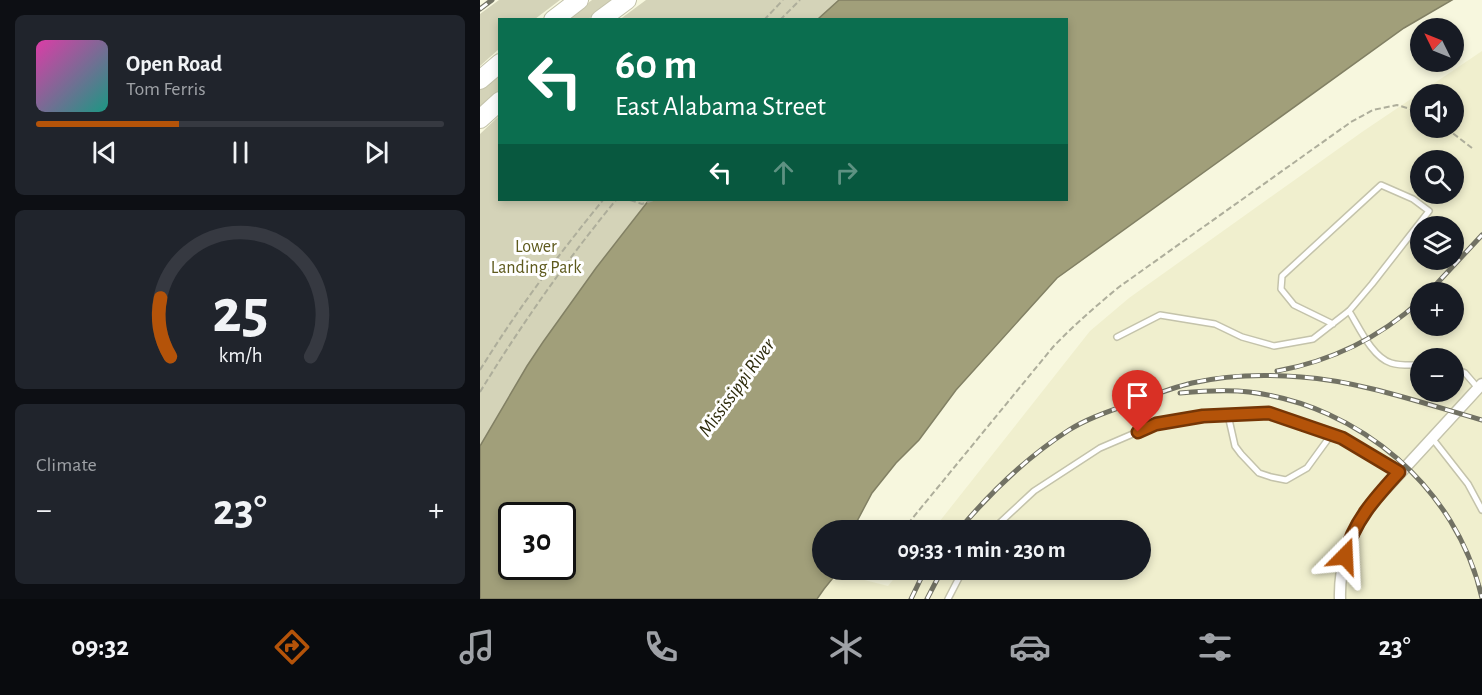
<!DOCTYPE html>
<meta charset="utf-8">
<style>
body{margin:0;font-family:"Alegreya Sans",sans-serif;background:#20242c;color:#f1f3f6;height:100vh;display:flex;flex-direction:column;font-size:22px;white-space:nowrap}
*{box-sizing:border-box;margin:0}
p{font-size:20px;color:#9ea1a6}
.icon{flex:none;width:33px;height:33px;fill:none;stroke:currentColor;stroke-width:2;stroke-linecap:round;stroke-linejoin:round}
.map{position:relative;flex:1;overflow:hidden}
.sheet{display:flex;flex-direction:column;gap:15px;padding:15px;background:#0d0f14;width:480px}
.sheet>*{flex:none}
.banner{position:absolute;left:18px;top:18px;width:570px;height:183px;border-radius:0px;box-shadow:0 3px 9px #0003;background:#0b6e4f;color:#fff;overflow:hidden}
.needle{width:39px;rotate:313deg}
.fabs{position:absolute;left:930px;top:18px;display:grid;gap:12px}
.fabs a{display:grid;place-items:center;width:54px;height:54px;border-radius:50%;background:#171b24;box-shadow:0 3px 9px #0003;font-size:30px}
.speed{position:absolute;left:18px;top:502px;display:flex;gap:12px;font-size:30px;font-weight:700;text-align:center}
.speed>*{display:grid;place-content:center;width:78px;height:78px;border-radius:50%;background:#171b24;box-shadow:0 3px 9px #0003;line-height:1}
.speed .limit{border:3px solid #111;border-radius:9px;background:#fff;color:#111}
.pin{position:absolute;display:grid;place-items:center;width:51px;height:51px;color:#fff;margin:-62px -26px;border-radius:50% 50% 50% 0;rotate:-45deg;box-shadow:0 0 6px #0007}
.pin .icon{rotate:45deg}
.me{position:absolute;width:66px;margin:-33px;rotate:21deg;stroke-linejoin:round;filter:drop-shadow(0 0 4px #0008)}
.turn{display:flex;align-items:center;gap:21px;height:126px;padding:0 18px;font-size:27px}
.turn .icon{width:78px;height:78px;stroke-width:2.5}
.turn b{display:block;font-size:42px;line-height:51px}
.lanes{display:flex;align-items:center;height:57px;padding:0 18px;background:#0003;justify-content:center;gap:30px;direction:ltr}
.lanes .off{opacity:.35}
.big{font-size:45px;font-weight:700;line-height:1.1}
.sheet .card{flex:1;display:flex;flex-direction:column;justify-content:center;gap:9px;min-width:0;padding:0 21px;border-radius:9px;background:#20242c}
.sheet .dial{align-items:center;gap:0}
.dial svg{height:156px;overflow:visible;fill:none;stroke:#363941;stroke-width:7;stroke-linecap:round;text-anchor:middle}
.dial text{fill:#f1f3f6;stroke:none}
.song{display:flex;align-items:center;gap:18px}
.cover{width:72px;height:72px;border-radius:9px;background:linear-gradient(135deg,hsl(320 70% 55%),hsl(170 70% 35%))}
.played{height:6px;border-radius:3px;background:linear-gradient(90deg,#b45309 35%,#363941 35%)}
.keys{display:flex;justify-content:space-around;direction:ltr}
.heat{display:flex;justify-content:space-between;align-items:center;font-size:33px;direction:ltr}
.trip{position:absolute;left:332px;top:520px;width:339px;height:60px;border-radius:30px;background:#171b24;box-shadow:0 3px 9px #0003;font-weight:700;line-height:60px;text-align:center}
.tab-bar{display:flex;height:96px;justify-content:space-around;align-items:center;background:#090b0e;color:#9ea1a6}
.tab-bar .icon{width:42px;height:42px}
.tab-bar .current{color:#b45309}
.tab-bar b{font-size:27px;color:#f1f3f6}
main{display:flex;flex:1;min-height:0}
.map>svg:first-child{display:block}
.built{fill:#f0efce;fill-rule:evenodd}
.green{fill:#d4d3b8}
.water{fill:#a19f7a;stroke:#828064;stroke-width:1.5;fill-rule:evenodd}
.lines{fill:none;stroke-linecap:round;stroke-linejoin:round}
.service-casing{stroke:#c4c3ab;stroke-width:8}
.minor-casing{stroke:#c4c3ab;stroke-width:13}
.trunk-casing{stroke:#c4c3ab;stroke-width:20}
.path{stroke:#aeae9b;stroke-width:2;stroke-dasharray:6 3;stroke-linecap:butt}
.service{stroke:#fff;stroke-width:5}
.minor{stroke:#fff;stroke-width:10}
.trunk{stroke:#fff;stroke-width:18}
.rail-casing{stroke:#727264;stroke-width:5}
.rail{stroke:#fff;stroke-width:3;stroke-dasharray:9;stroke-linecap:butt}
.route-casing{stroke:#753606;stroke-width:15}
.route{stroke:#b45309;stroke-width:10}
.labels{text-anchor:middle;stroke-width:6;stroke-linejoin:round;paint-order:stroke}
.park-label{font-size:18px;fill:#5e5a1d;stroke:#fff}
.water-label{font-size:20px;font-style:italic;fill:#2d2b0b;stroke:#fff}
</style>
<main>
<section class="sheet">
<div class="card">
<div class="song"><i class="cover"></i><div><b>Open Road</b><p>Tom Ferris</p></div></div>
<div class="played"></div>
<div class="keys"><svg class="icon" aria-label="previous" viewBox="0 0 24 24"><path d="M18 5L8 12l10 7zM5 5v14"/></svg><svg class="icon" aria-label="pause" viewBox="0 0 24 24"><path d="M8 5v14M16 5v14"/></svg><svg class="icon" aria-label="next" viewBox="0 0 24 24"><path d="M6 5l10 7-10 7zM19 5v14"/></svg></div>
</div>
<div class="card dial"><svg viewBox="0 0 100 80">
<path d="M14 69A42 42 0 1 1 86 69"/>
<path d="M14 69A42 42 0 0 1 9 39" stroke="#b45309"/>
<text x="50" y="56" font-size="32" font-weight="700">25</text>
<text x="50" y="72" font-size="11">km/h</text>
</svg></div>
<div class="card"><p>Climate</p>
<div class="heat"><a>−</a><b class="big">23°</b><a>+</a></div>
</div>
</section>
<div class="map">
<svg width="1002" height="599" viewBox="0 0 1002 599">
<rect width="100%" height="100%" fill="#f7f7de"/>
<path class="built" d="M1002 51V599H338L344 589 357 573 408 586 421 570H660V531H452L610 331 649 298 882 132ZM940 94H974V128H940ZM940 160H974V194H940ZM940 226H974V260H940ZM940 292H974V326H940ZM940 358H974V392H940Z"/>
<g class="green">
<path d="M19 0H80L55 19 20 20 19 49 0 66V14Z"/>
<path d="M112 0H134L108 19 86 20Z"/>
<path d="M166 0H359L338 19 139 20Z"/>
<path d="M19 73V91L0 108V90Z"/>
<path d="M19 116 20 200H169L116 268 63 342 47 366 0 446V134Z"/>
</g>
<path class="water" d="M359 0H972L924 28 577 278 476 390 439 440 416 463 392 493 376 523 369 531H342V570H358L357 573 344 589 337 599H0V446L47 366 63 342 116 268 169 200H586V20L338 19ZM32 516H82V567H32Z"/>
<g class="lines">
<g class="service-casing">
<g id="service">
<path d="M869 311C879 327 892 357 911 363 921 366 931 365 940 365"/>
<path d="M637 337 680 315 735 324 762 337 794 346 833 339 869 311 892 284 949 211 933 199 901 185 802 276 801 289 814 305 853 324"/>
<path d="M974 368 985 373 998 388"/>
<path d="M748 415 755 446 761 454 779 473 791 477 806 480 827 468 851 435"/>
<path d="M952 438 988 484 1002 510"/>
<path d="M511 531 554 491 620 448 676 424 723 416 789 413 862 438 919 473"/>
<path d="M468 599 483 570"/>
</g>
</g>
<g class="minor-casing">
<path id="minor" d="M860 599C859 565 869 536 888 508L1002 384"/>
</g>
<g class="trunk-casing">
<g id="trunk">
<path d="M73 20 99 0"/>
<path d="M120 20 147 0"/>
<path d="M0 80 20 63"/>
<path d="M0 119 20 101"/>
</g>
</g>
<g class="path">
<path d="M284 20 303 0"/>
<path d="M300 20 320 0"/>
<path d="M966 128 992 148"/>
<path d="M150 200 162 204 174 200"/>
<path d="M0 370C37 310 79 254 123 200"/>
<path d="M0 392C41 325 86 261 136 200"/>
<path d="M422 531 573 347C594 325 616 306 639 287L871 122 893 110 917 105 940 112"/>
</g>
<use href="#service" class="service"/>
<use href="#minor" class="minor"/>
<use href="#trunk" class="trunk"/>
<g class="rail-casing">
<g id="rail">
<path d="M0 9 12 0"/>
<path d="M949 292 1002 235"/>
<path d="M797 371C852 361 899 338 940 301"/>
<path d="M700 393C722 391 746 389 769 392 879 405 977 488 1002 598"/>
<path d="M478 531C510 493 547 457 589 430 608 418 630 411 652 403 671 396 691 388 712 383 747 375 784 374 821 377 880 381 945 404 1002 420"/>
<path d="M431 599 445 570"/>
<path d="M447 599 462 570"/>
</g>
</g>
<use href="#rail" class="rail"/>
</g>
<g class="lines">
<g class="route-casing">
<path id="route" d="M658 432 676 424 723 416 789 413 862 438 919 472C896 497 873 522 865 556"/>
</g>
<use href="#route" class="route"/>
</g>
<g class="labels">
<g class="park-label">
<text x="56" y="252">Lower<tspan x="56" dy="21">Landing Park</tspan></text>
</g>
<g class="water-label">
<text transform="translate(256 387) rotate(-54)" y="7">Mississippi River</text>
</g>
</g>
</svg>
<div class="fabs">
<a><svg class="needle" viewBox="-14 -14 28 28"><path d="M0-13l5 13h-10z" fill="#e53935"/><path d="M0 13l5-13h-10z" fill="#9ea1a6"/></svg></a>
<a><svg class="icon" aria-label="sound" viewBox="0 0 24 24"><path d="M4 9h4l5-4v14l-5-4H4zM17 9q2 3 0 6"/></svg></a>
<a><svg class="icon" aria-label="search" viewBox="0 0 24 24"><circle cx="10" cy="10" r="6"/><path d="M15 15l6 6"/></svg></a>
<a><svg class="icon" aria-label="layers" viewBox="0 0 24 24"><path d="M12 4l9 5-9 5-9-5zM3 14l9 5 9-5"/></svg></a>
<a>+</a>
<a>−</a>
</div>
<div class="speed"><div class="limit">30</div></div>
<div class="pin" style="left:658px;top:432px;background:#d93025"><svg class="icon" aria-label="arrive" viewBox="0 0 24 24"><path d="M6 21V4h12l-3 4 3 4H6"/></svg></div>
<svg class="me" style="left:865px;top:556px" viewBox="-20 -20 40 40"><path d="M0-17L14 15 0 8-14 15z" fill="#b45309" stroke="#fff" stroke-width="4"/></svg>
<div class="trip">09:33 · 1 min · 230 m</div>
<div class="banner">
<div class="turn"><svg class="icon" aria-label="left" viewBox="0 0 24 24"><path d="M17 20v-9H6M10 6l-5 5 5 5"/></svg><div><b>60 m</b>East Alabama Street</div></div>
<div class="lanes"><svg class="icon" aria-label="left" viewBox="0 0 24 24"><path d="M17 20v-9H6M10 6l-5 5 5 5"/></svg><svg class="icon off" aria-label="ahead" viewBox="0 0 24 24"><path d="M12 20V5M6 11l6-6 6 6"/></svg><svg class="icon off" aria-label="right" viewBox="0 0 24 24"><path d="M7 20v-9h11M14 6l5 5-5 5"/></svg></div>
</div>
</div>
</main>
<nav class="tab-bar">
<b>09:32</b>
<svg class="icon current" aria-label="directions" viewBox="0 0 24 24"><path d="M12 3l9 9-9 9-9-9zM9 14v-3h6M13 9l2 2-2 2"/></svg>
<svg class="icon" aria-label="music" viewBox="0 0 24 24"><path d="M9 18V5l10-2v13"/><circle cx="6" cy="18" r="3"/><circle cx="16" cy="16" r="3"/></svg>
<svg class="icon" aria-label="phone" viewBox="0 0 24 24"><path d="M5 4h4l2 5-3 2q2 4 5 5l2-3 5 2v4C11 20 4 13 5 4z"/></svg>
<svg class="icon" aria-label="climate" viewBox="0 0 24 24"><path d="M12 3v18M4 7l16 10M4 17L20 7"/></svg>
<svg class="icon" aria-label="car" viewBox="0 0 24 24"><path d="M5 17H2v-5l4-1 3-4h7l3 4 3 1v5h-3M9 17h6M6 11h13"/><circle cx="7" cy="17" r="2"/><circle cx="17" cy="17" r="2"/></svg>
<svg class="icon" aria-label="filters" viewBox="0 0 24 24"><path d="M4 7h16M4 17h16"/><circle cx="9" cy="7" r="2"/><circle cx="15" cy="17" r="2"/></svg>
<b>23°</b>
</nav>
